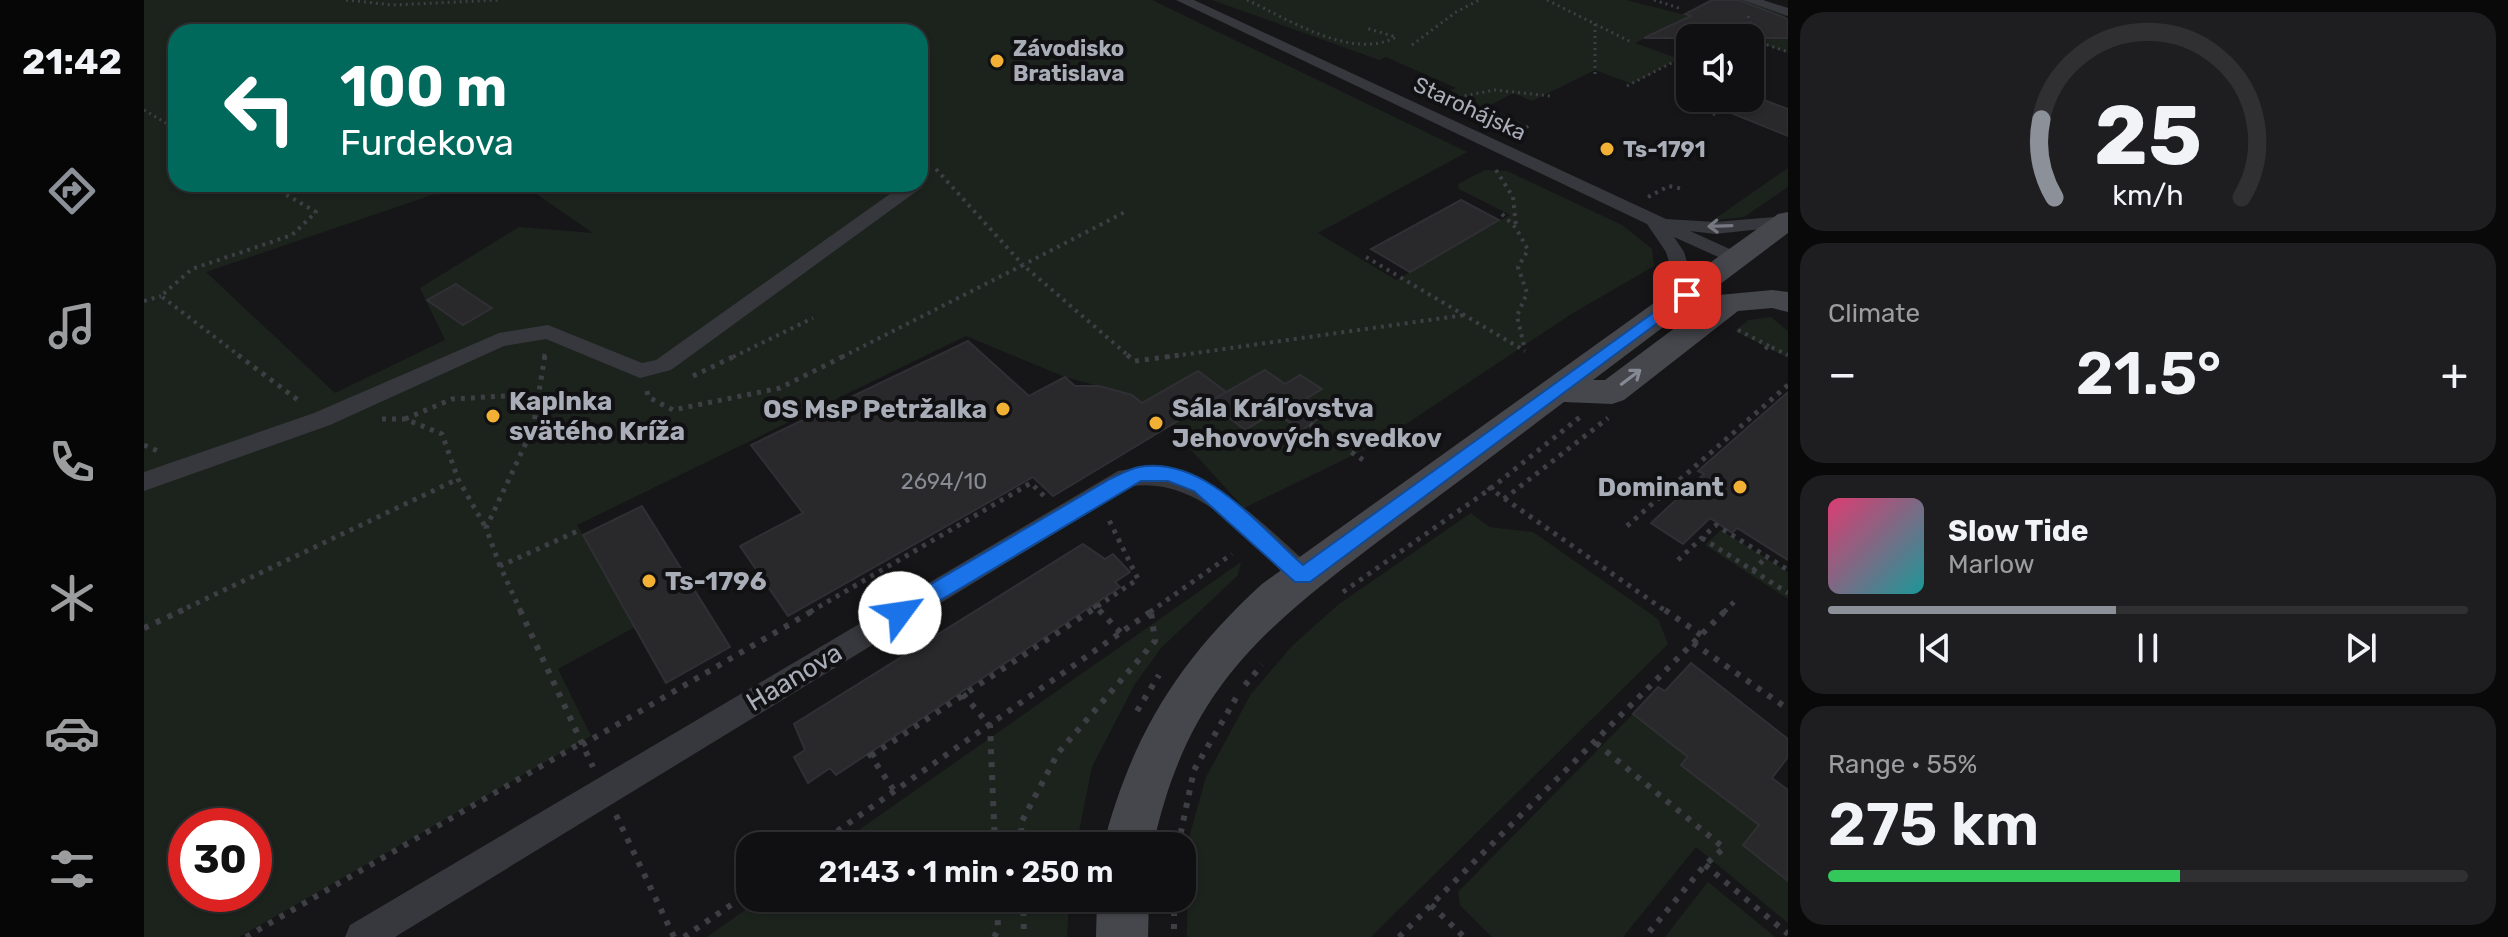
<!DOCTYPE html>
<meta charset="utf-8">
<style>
body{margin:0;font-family:Rubik,sans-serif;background:#1e1e20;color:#f1f3f6;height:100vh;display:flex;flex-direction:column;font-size:30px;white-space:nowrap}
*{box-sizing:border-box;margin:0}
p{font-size:26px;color:#9c9d9f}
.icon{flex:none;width:44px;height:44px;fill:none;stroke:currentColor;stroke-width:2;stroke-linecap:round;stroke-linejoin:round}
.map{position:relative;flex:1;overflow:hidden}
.sheet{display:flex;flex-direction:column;gap:12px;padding:12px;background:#09090a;width:720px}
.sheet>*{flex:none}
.banner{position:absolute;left:24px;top:24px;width:760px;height:168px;border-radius:24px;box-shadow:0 2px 6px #0004,0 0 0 2px #303032;background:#00695c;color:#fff;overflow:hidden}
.controls{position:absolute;left:1532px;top:24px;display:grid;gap:16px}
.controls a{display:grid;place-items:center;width:88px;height:88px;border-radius:16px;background:#101012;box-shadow:0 2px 6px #0004,0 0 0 2px #303032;font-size:40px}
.speed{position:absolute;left:24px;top:808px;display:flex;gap:16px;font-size:40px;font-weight:700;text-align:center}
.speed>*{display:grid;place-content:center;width:104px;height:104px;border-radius:50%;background:#101012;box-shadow:0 2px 6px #0004,0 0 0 2px #303032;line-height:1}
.speed .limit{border:12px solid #d22;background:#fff;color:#111}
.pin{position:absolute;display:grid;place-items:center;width:68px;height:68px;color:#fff;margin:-34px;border-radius:16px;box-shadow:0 4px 12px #0006}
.me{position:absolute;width:88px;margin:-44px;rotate:59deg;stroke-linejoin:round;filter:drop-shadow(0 0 6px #0008)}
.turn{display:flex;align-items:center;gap:28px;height:168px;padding:0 40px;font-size:36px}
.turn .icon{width:104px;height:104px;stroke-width:2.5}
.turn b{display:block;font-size:56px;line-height:68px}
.big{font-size:60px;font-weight:600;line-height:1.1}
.sheet .card{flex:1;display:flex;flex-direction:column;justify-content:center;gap:12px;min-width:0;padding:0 28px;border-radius:24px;background:#1e1e20}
.sheet .dial{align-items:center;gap:0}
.dial svg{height:208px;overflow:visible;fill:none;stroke:#303032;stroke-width:7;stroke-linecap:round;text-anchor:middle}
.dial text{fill:#f1f3f6;stroke:none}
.song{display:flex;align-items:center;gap:24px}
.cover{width:96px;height:96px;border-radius:12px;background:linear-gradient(135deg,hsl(340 70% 55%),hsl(180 70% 35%))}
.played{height:8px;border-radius:4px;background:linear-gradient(90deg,#8c9099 45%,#303032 45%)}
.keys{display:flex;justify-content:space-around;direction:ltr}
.heat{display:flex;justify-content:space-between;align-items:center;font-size:44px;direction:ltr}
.charge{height:12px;border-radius:6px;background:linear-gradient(90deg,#34c759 55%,#303032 0)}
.trip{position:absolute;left:592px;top:832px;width:460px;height:80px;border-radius:24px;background:#101012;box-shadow:0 2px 6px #0004,0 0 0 2px #303032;font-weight:600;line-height:80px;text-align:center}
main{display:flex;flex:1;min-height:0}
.tab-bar{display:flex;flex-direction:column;width:144px;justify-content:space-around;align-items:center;background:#060607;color:#9c9d9f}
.tab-bar .icon{width:56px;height:56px}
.tab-bar .current{color:#8c9099}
.tab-bar b{font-size:36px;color:#f1f3f6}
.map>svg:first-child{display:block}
.green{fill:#1c231d;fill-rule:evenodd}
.building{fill:#29292c;stroke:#303034;stroke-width:2}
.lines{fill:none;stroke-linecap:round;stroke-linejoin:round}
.path-far3{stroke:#3d3f44;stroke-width:3;stroke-dasharray:2 4;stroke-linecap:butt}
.path-far2{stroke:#3d3f44;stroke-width:4;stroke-dasharray:3 5;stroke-linecap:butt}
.path-far1{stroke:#3d3f44;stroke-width:5;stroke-dasharray:4 6;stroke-linecap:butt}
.path{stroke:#3d3f44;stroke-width:6;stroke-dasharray:5 8;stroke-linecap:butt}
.street{fill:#37383d;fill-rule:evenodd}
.secondary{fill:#45474d;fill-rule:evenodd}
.oneway{stroke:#757881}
.oneway2{stroke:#858993}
.route{fill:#1a73e8;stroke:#114b97;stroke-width:2}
.poi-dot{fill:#f2b134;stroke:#111113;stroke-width:3}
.labels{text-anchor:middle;stroke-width:8;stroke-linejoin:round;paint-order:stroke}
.far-poi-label{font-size:22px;font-weight:bold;fill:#a8adb8;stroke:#111113;text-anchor:start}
.far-street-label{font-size:22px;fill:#a8adb8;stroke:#111113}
.number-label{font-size:22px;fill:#888b94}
.poi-label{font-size:26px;font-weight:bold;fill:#a8adb8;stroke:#111113;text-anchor:start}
.street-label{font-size:26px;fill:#a8adb8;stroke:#111113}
</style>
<main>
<nav class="tab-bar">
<b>21:42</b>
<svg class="icon current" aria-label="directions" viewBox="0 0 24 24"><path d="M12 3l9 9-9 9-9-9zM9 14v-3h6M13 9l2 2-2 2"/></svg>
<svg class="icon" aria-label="music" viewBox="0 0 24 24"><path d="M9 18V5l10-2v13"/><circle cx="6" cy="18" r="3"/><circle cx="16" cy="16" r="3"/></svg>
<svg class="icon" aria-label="phone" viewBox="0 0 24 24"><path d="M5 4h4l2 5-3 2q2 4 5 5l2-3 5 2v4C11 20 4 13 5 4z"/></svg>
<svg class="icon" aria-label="climate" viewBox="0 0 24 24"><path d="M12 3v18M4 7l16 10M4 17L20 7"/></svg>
<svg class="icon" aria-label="car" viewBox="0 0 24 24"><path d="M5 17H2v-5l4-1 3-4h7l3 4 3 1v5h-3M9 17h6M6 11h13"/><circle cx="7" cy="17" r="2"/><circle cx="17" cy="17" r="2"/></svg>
<svg class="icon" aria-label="filters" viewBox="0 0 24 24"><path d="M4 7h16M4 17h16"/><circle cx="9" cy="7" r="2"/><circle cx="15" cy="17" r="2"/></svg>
</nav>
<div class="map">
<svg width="1644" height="937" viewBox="0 0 1644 937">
<rect width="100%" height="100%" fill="#161618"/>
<g class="green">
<path d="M0 0H1008L1323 152 1174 233 1252 280 1366 215 1315 189 1314 184 1341 170 1363 171 1478 225 1508 249 1510 266 1429 313 1232 444 1100 508 1025 426 988 395 921 377 822 336 433 525 491 627 414 669 447 736 95 937H0ZM32 32H776V184H378L449 233 375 227 276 288 301 340 191 393 62 272 320 184H32ZM42 826H110V894H42Z"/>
<path d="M1068 0H1482L1561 20 1598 1 1644 15 1632 25 1644 38V53L1615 43 1606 48V38H1554L1523 27 1491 43 1535 59 1488 84 1451 70 1388 101 1369 93 1343 107 1385 126 1371 133 1291 97 1312 88 1242 57 1235 60Z"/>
<path d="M1644 168V187L1600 217 1573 220 1572 218Z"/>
<path d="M1627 317 1644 331V358L1591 331 1604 320Z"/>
<path d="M1327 513 1345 527 1389 532 1514 619 1524 644 1227 937H1043L1045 838 1062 777 1107 694 1149 645 1195 604Z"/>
<path d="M1577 530 1644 572V599L1561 545Z"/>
<path d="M1097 562 1094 575 1017 648 991 684 948 767 932 846H692Z"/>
<path d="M1489 714 1532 747 1548 752 1538 765 1628 810 1599 845 1644 881V923L1552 847 1479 937H1348L1316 905 1314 892Z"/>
<path d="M1564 882 1631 937H1521Z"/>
<path d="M618 898H925L923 937H563Z"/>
</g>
<g class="building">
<path d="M1568 0H1595L1644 19V38H1500L1547 16 1541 14Z"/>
<path d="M1550 98H1615L1644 109V136Z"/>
<path d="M1317 200 1355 220 1266 272 1227 249Z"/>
<path d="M312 284 337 301 348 308 319 325 283 300Z"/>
<path d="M824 341 885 396 921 377 931 386H955L988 395 998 403 1054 371 1082 392 909 496 889 477 644 616 596 546 659 513 607 445Z"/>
<path d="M1121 370 1141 384 1156 375 1178 389 1162 399 1181 414 1157 431 1131 412 1101 430 1065 402Z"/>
<path d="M1644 392V560L1593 528 1588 533 1566 518 1539 544 1507 523 1560 474 1554 471Z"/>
<path d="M498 506 586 647 522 683 439 535Z"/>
<path d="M939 544 961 559 969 554 986 572 971 582 976 587 692 775 686 768 664 783 650 757 661 750 650 724Z"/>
<path d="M1547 663 1644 739V757L1628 778 1644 790V881L1599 845 1615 825 1537 765 1544 757 1489 714 1514 687 1521 691Z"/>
</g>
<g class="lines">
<g class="path-far3">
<path d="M202 0 249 5 355 0"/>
<path d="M1103 0C1144 19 1208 61 1252 37L1222 28"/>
<path d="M1403 0 1487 42"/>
<path d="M1510 0 1538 9"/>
<path d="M1604 16 1612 41"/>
<path d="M1451 24V74"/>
<path d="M1606 44 1612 41 1644 52"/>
<path d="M1268 45 1312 12 1335 0"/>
<path d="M1483 86 1535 59"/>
<path d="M1606 93 1614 88"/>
<path d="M1297 100 1351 90 1406 96"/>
<path d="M0 110 32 129"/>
<path d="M1569 115 1590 102"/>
<path d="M1372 133 1385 126"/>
</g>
<g class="path-far2">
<path d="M792 169 879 265 981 212"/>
<path d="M1352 170 1369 197 1372 227"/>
<path d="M1504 197 1525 186 1539 189"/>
<path d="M1358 214 1372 228 1384 250 1374 267 1383 293 1373 316 1381 350"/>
<path d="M1222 257 1381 351"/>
<path d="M0 301 17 296"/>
<path d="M1594 330 1625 346"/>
<path d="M1621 349 1625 346 1644 355"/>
<path d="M97 357 17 296 48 269 148 235 172 212 124 184"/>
<path d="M400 357 401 353"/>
<path d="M589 357 669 318"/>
<path d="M698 357 879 265 986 357"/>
<path d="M1023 357 1321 315"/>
</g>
<g class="path-far1">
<path d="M94 355 158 403"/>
<path d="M983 355 991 361 1037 355"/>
<path d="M549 376 593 355"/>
<path d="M503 391 504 397 529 410 636 388 702 355"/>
<path d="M238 419H261L298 434 314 479 342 528"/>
<path d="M261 419 308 399 395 394"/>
<path d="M1166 424 1222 462"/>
<path d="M0 445 14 451"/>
<path d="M1344 487 1523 612"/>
<path d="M1360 499 1464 418"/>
<path d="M1483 526 1644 385"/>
<path d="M1558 538 1644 593"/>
<path d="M1534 560 1572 525 1644 570"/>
<path d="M356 566 342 528 389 428 401 355"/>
<path d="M1609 571 1623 556"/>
<path d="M1199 592 1346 489 1436 417"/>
<path d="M950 605 956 612"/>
<path d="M34 612 314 479"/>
<path d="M377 612 356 566 436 530"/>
<path d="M666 612 887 483 902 498"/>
<path d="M945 612 994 579 963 516"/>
<path d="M1006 612 1088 554"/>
<path d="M1580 612 1593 599"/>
</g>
<g class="path">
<path d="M376 610 449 767"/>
<path d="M955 610 977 633"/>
<path d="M1521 610 1557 635"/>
<path d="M0 628 39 610"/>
<path d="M1549 643 1644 709"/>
<path d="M1101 685 1118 665"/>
<path d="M819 694 846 726 851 846"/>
<path d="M993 711 1015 675"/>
<path d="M1452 743 1580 848 1561 865 1501 937"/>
<path d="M438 745 670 610"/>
<path d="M725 753 751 792"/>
<path d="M727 756 948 610"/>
<path d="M472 815 530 937"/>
<path d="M672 846 1009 610"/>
<path d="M878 846 877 823 914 753 1011 641 1007 612"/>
<path d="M1034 846 1050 770 1095 693"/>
<path d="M1561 865 1644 934"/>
<path d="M879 898 880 937"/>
<path d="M1030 898V937"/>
<path d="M1287 905 1320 937"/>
<path d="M102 937 437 743"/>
<path d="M540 937 606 892"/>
<path d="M850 937 854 930 853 898"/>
<path d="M1255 937 1582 610"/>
</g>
<g class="street">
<path d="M1032 0H1050L1522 219 1571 222 1643 216 1644 226 1571 234 1546 231 1599 255V263L1592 265 1530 237 1540 252 1553 295 1543 301 1536 299 1522 252 1503 224Z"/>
<path d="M1598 0H1619L1644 8V16Z"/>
<path d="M776 180 780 184 777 188 527 370 496 378 402 339 360 346 186 425 0 491V472L170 413 355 333 404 325 498 363 512 360 760 184H776Z"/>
<path d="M1008 465C1077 477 1119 524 1168 568L1172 576 1168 584 1159 587 1150 584C1105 541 1057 477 988 486L251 937H201L206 925 974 471Z"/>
</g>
<g class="secondary">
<path d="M1644 212V233L1449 380H1461L1575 295 1628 290 1644 292V312L1628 308 1594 311 1480 400 1468 404 1420 402C1362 446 1303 490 1244 534 1120 628 1044 686 1009 846H959C988 735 1034 661 1118 584L1634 214Z"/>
<path d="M953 898H1005L1004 937H952Z"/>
</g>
</g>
<defs><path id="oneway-shaft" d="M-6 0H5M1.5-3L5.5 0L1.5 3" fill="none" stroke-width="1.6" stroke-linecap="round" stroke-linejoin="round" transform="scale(2)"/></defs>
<use class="oneway" href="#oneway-shaft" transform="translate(1576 226) rotate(178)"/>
<use class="oneway2" href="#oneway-shaft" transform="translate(1487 377) rotate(-37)"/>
<path class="route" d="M1538 292 1551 295 1166 582H1151L1050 491 1024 481H997L763 620H748L745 613 748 607 966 479C975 475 985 469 995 467 1061 456 1115 526 1159 565Z"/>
<g class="poi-dot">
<circle cx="853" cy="61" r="8"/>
<circle cx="1463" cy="149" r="8"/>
<circle cx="859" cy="409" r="8"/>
<circle cx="349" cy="416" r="8"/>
<circle cx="1012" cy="423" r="8"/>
<circle cx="1596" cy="487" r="8"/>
<circle cx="505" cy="581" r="8"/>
</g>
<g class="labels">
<g class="far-poi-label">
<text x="869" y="56">Závodisko<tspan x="869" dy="25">Bratislava</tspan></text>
<text x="1479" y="157">Ts-1791</text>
</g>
<g class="far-street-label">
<text transform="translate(1326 108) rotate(25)" y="8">Starohájska</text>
</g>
<g class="number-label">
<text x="800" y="489">2694/10</text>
</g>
<g class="poi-label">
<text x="365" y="410">Kaplnka<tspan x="365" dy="30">svätého Kríža</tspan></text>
<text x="1028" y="417">Sála Kráľovstva<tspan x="1028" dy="30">Jehovových svedkov</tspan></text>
<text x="843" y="418" text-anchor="end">OS MsP Petržalka</text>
<text x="1580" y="496" text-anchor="end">Dominant</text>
<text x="521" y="590">Ts-1796</text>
</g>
<g class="street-label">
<text transform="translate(650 677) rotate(-31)" y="9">Haanova</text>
</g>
</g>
</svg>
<div class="controls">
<a><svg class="icon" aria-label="sound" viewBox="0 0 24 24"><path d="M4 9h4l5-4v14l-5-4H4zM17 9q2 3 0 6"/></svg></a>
</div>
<div class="speed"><div class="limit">30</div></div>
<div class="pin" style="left:1543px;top:295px;background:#d93025"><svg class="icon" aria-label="arrive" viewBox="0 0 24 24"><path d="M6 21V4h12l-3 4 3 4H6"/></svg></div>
<svg class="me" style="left:756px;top:613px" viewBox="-20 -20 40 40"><circle r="19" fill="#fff"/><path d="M0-13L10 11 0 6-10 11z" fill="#1a73e8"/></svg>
<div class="trip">21:43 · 1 min · 250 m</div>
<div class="banner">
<div class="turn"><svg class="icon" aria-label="left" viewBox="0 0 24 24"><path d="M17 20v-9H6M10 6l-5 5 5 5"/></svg><div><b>100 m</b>Furdekova</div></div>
</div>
</div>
<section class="sheet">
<div class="card dial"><svg viewBox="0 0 100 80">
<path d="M14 69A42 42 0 1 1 86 69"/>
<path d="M14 69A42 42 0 0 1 9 39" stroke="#8c9099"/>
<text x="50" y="56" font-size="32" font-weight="700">25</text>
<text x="50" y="72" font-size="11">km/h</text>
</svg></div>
<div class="card"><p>Climate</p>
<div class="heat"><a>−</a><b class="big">21.5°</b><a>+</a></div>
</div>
<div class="card">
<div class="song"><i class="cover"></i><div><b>Slow Tide</b><p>Marlow</p></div></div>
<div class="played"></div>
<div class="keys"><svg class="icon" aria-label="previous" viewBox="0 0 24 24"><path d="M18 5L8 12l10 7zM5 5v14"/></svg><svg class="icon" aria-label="pause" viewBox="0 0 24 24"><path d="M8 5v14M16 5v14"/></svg><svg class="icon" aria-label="next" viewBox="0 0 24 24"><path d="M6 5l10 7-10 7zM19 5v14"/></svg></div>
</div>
<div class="card"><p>Range · 55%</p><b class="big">275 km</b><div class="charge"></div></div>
</section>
</main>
